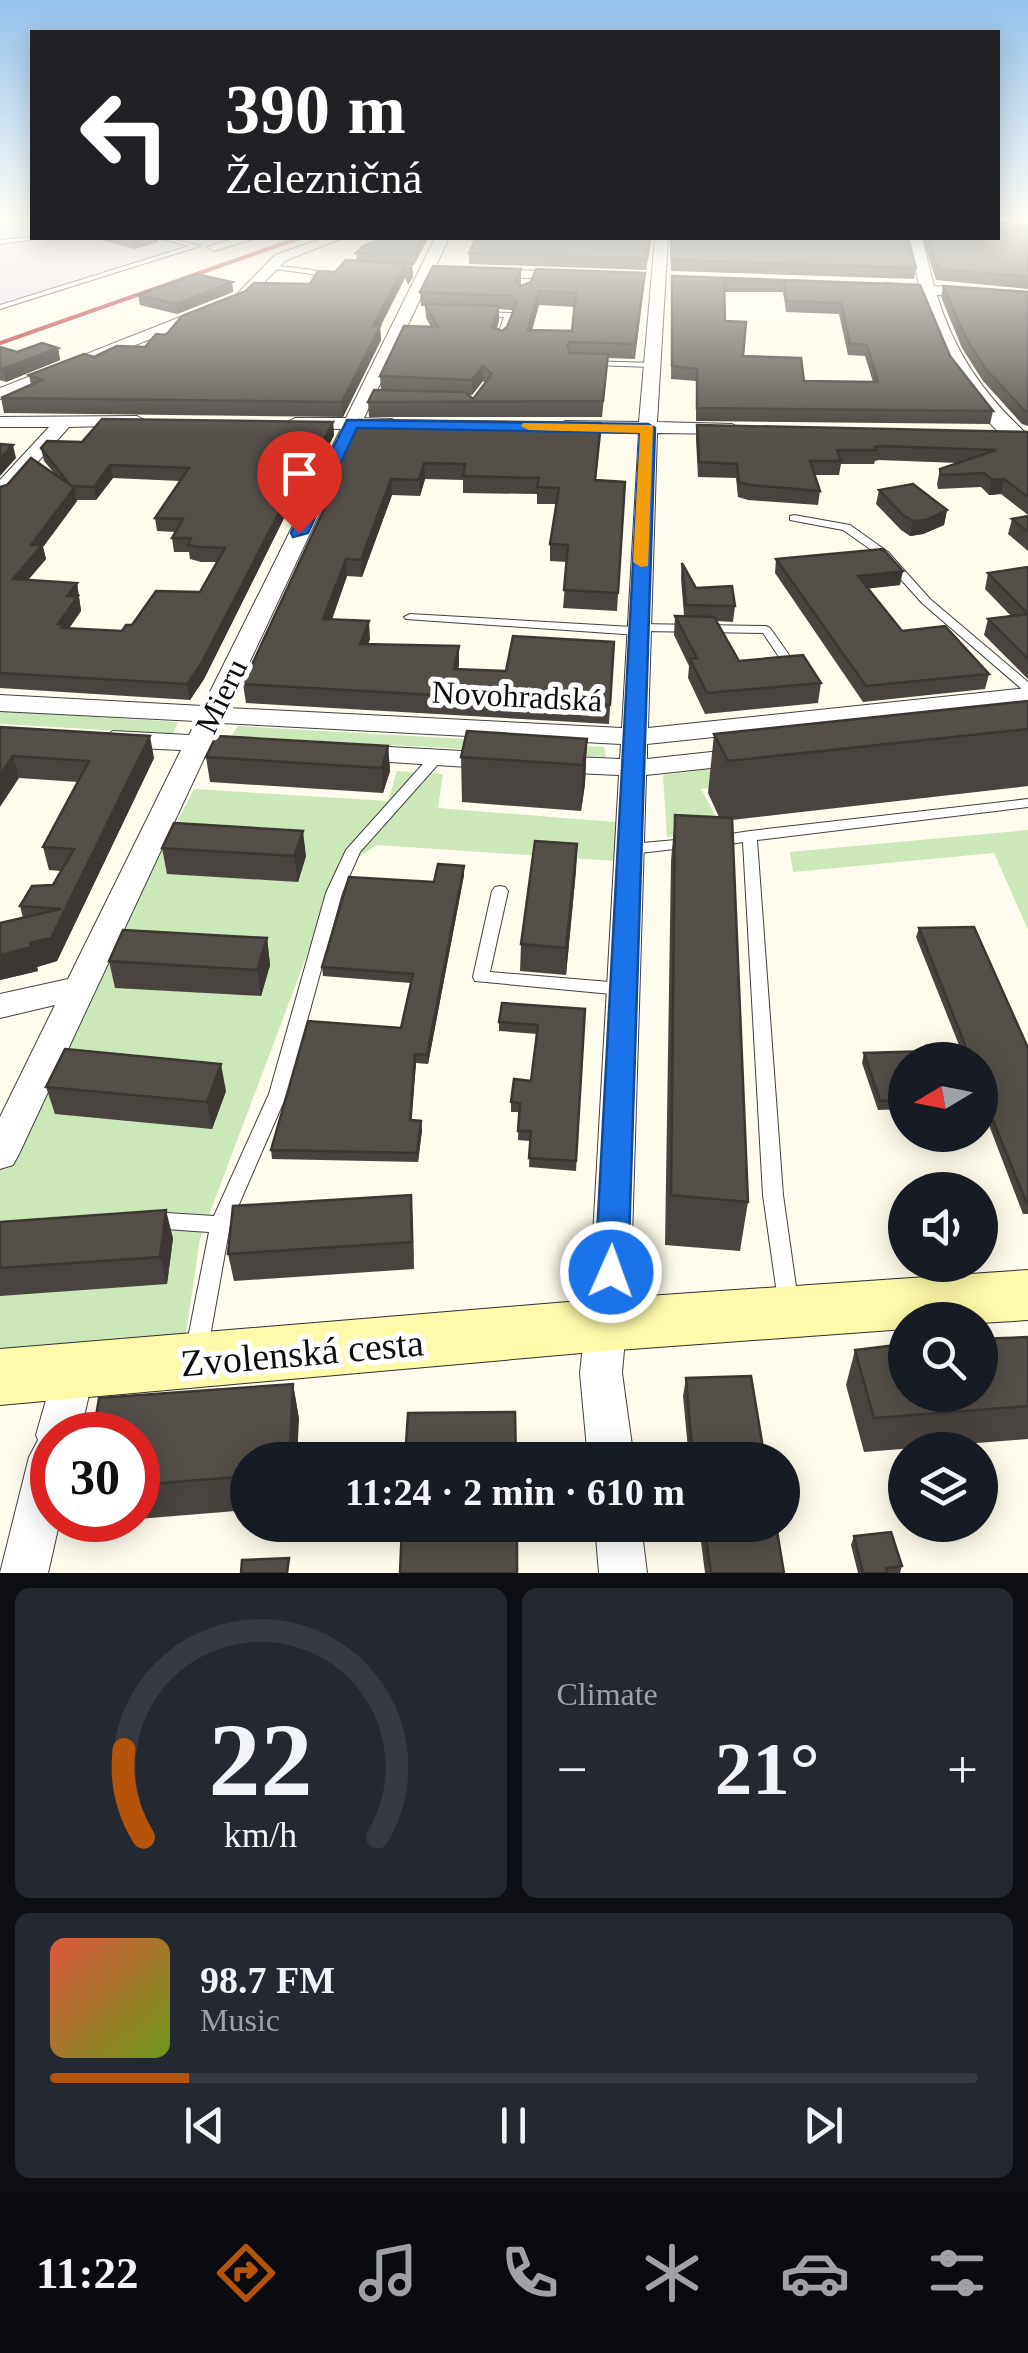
<!DOCTYPE html>
<meta charset="utf-8">
<style>
body{margin:0;font-family:"Times New Roman",serif;background:#242831;color:#f1f3f6;height:100vh;display:flex;flex-direction:column;font-size:38px;white-space:nowrap}
*{box-sizing:border-box;margin:0}
p{font-size:32px;color:#9ea1a6}
.icon{flex:none;width:55px;height:55px;fill:none;stroke:currentColor;stroke-width:2;stroke-linecap:round;stroke-linejoin:round}
.map{position:relative;height:1573px;overflow:hidden}
.side{display:flex;flex-direction:column;gap:15px;padding:15px;background:#0d0f14;flex:1}
.side>*{flex:none}
.banner{position:absolute;left:30px;top:30px;width:970px;height:210px;border-radius:0px;box-shadow:0 5px 25px #0003;background:#202124;color:#fff;overflow:hidden}
.needle{width:65px;rotate:260deg}
.buttons{position:absolute;left:888px;top:1042px;display:grid;gap:20px}
.buttons a{display:grid;place-items:center;width:110px;height:110px;border-radius:50%;background:#171b24;box-shadow:0 5px 25px #0003;font-size:50px}
.speed{position:absolute;left:30px;top:1412px;display:flex;gap:20px;font-size:50px;font-weight:700;text-align:center}
.speed>*{display:grid;place-content:center;width:130px;height:130px;border-radius:50%;background:#171b24;box-shadow:0 5px 25px #0003;line-height:1}
.speed .limit{border:15px solid #d22;background:#fff;color:#111}
.pin{position:absolute;display:grid;place-items:center;width:85px;height:85px;color:#fff;margin:-102px -42px;border-radius:50% 50% 50% 0;rotate:-45deg;box-shadow:0 0 10px #0007}
.pin .icon{rotate:45deg}
.me{position:absolute;width:110px;margin:-55px;rotate:2deg;stroke-linejoin:round;filter:drop-shadow(0 0 8px #0008)}
.turn{display:flex;align-items:center;gap:35px;height:210px;padding:0 30px;font-size:45px}
.turn .icon{width:130px;height:130px;stroke-width:2.5}
.turn b{display:block;font-size:70px;line-height:85px}
.big{font-size:75px;font-weight:600;line-height:1.1}
.side .widget{flex:1;display:flex;flex-direction:column;justify-content:center;gap:15px;min-width:0;padding:0 35px;border-radius:15px;background:#242831}
.side .dial{align-items:center;gap:0}
.dial svg{height:260px;overflow:visible;fill:none;stroke:#363941;stroke-width:7;stroke-linecap:round;text-anchor:middle}
.dial text{fill:#f1f3f6;stroke:none}
.song{display:flex;align-items:center;gap:30px}
.cover{width:120px;height:120px;border-radius:15px;background:linear-gradient(135deg,hsl(10 70% 55%),hsl(80 70% 35%))}
.played{height:10px;border-radius:5px;background:linear-gradient(90deg,#b45309 15%,#363941 15%)}
.keys{display:flex;justify-content:space-around;direction:ltr}
.heat{display:flex;justify-content:space-between;align-items:center;font-size:55px;direction:ltr}
.side .tiles{flex:1;display:grid;gap:15px;grid-template-columns:1fr 1fr}
.widget:last-child{grid-column:span 2}
.trip{position:absolute;left:230px;top:1442px;width:570px;height:100px;border-radius:50px;background:#171b24;box-shadow:0 5px 25px #0003;font-weight:600;line-height:100px;text-align:center}
.menu{display:flex;height:160px;justify-content:space-around;align-items:center;background:#090b0e;color:#9ea1a6}
.menu .icon{width:70px;height:70px}
.menu .current{color:#b45309}
.menu b{font-size:45px;color:#f1f3f6}
.map>svg:first-child{display:block}
.industrial{fill:#ebe1eb}
.green{fill:#cde8b8}
.lines{fill:none;stroke-linecap:round;stroke-linejoin:round}
.lane-casing{stroke:#404040;stroke-width:2}
.street-casing{stroke:#404040;stroke-width:2}
.secondary-casing{stroke:#2f2f2f;stroke-width:2}
.lane{fill:#fff;fill-rule:evenodd}
.street{fill:#fff;fill-rule:evenodd}
.secondary{fill:#fdfaa9;fill-rule:evenodd}
.rail{stroke:#b92d28;stroke-width:4}
.wall{fill:#49443f;fill-rule:evenodd}
.shaded-wall{fill:#3c3733}
.building{fill:#554f49;stroke:#3c3733;stroke-width:2.5;fill-rule:evenodd}
.route{fill:#1a73e8;stroke:#114b97;stroke-width:2.5}
.slow{fill:#f59e0b}
.labels{text-anchor:middle;stroke-width:10;stroke-linejoin:round;paint-order:stroke}
.street-label{font-size:32px;fill:#0d0d0d;stroke:#fff}
.near-street-label{font-size:38px;fill:#0d0d0d;stroke:#fff}
</style>
<div class="map">
<svg width="1028" height="1573" viewBox="0 0 1028 1573">
<rect width="100%" height="100%" fill="#fffced"/>
<path class="industrial" d="M0 216H32V238H240L132 266 0 307Z"/>
<g class="green">
<path d="M0 711 178 722 173 734 0 724Z"/>
<path d="M238 726 604 747 606 757 231 736Z"/>
<path d="M1028 755 701 789 722 828 667 837 663 775 787 759Z"/>
<path d="M397 771 443 774 438 808 616 822V861L377 845 339 870 200 1239 185 1339 0 1354V1156L194 789 388 801Z"/>
<path d="M1028 830V930L994 853 793 872 790 852Z"/>
</g>
<g class="lines">
<g class="lane-casing">
<g id="lane">
<path d="M32 237 44 238 0 244V240Z"/>
<path d="M159 238H168L200 246 0 309V305L189 246Z"/>
<path d="M270 265 314 270 325 278 321 280 312 274 268 268Z"/>
<path d="M479 312 512 313 503 342 496 340 504 317 482 316 478 314Z"/>
<path d="M590 361 652 363 656 365 652 367 593 365H590Z"/>
<path d="M794 515 850 525 888 552 930 599 1028 682V692L1024 691 922 603 880 556 843 530 790 520V516Z"/>
<path d="M410 614 632 627 638 624 766 626 770 628 799 669 797 672H789L763 633 644 631 638 635 406 619 404 617Z"/>
<path d="M436 754 441 755 443 758 441 761 360 852 342 893 287 1094 230 1225 208 1348 204 1355 197 1358 190 1355 186 1348 209 1232 151 1228 144 1226 141 1220 144 1214 151 1212 214 1216 269 1094 326 893 346 850 431 755Z"/>
<path d="M1028 799V807L757 840 783 1195 798 1301 795 1307 788 1310 781 1307 778 1301 763 1195 743 842 718 846 711 841 718 836 750 831Z"/>
<path d="M687 839 694 844 692 847 631 854 624 849 631 844Z"/>
<path d="M500 886 505 887 508 891 490 972 622 983 628 985 630 989 628 993 622 995 475 981 473 977 492 891 495 887Z"/>
</g>
</g>
<g class="street-casing">
<g id="street">
<path d="M236 238H257L214 251 207 247Z"/>
<path d="M324 238H342L285 261 246 301 0 399V388L236 295 275 255Z"/>
<path d="M435 238H449L364 418 392 419 401 424 392 429H359L228 708 622 728 639 433 565 431 556 426 565 421 639 422 655 238H668L657 422 732 424 741 429 732 434 657 433 648 728 1028 688V704L647 744V759L748 748 761 756 748 764 646 775 631 1271 622 1373 634 1460H588L580 1373 591 1271 619 775 552 772 539 764 552 756 620 759 621 744 221 723 215 736 249 738 262 746 249 754 207 752 19 1154 13 1165 0 1169V1117L55 1005 0 1018V994L68 979 181 750 113 747 100 739 113 731 189 735 196 721 0 711V695L203 706 341 429 295 428 286 423 295 418H346Z"/>
<path d="M909 238H922L934 286 1028 292V300L937 295C954 352 984 395 1028 435V451C980 435 934 340 922 294L885 291 878 287 885 283 919 285Z"/>
<path d="M485 269 572 272 579 276 572 280 480 276 478 273Z"/>
<path d="M137 416 146 421 143 425 69 427 7 496 0 498V480L49 427H0V417Z"/>
<path d="M352 745 499 753 512 761 499 769 343 759 339 753 343 747Z"/>
<path d="M73 1352 88 1358 94 1372 80 1435H52V1520H60L48 1573H0L29 1457 38 1440 36 1435 58 1358Z"/>
<path d="M595 1525H641L647 1573H599Z"/>
</g>
</g>
<g class="secondary-casing">
<path id="secondary" d="M1028 1270V1320L980 1323V1320H905V1329L604 1351 0 1405V1349L604 1299Z"/>
</g>
<use href="#lane" class="lane"/>
<use href="#street" class="street"/>
<use href="#secondary" class="secondary"/>
<path class="rail" d="M0 343 299 238"/>
</g>
<g class="wall">
<path d="M998 216H1028V221L998 218Z"/>
<path d="M1000 223 1028 225V289L936 280 922 238H998Z"/>
<path d="M100 238H157L158 242 135 249 100 240Z"/>
<path d="M384 238H428L414 265H412L413 277 408 285 405 278 380 327 381 340 343 417 4 413 1 398 31 385 29 375 94 357 145 347 166 335 310 284 357 261 356 253Z"/>
<path d="M476 238H651L646 270 469 264V253Z"/>
<path d="M670 238H908L916 268 914 279 671 271Z"/>
<path d="M521 269V286H644L635 359 608 358 602 417H369L368 402 381 390 380 376 431 327 426 318 425 306H421L420 292ZM539 305 575 307 572 331 532 330ZM499 309 511 310 513 312 507 327 502 331 496 329 499 321ZM483 381 485 383 473 399 468 395H472Z"/>
<path d="M672 276 920 285 950 356 993 411 990 424 696 421V381L671 379ZM724 292H783L786 312 839 314 848 355 865 356 873 382 804 381 743 356 725 321Z"/>
<path d="M232 282 233 292 177 314 140 305 138 295Z"/>
<path d="M943 286 1028 292V426L1022 424 983 381 962 348 941 297Z"/>
<path d="M0 347 17 352 58 348 60 360 6 382 0 380Z"/>
<path d="M359 420 601 423 596 480 625 482 617 611 563 608 567 562 550 561V544L556 504H537V494L463 493V480L425 479 420 496 392 495 362 577 347 576 332 620 370 639 368 644 459 664 458 669 506 671 614 642 609 724 246 703 243 684 326 506 325 492Z"/>
<path d="M333 422 334 435 298 507 289 508 204 679 190 700 0 688V487L54 473 44 461 41 448 82 442ZM113 478 180 481 155 518 157 531 175 532 172 538 174 552H189L190 559 201 562H217L200 592 122 631 69 628 81 611 77 583 28 580 46 559 43 547 77 501V500H96Z"/>
<path d="M697 425 1028 432V515L1001 494 989 495 981 487 938 489 937 484 940 469 958 463 879 460 875 461 874 464H841L839 475H815L820 491 818 505 748 500 738 497 736 478 698 477 696 439Z"/>
<path d="M879 490 947 510 944 525 923 534 910 536 901 530 876 504Z"/>
<path d="M1028 516V551L1008 534 1012 519Z"/>
<path d="M776 559 900 585 868 588 902 631 989 674 985 689 863 702 775 573Z"/>
<path d="M682 563 696 588 735 606 733 622 717 621 739 661 821 683 818 703 705 714 688 678 689 666 674 635 675 616H684L681 578Z"/>
<path d="M1028 567V679L984 635 988 619 1011 616 985 589 988 573Z"/>
<path d="M1028 701V786L732 820 748 1202 740 1251 665 1245 671 861 675 815 719 817 708 793 714 734Z"/>
<path d="M0 727 154 758 57 961 37 967 38 971 0 980V923L23 918 20 906 53 885 61 871 49 870 43 847 78 782 19 778Z"/>
<path d="M587 739 585 784 581 811 462 802 461 757Z"/>
<path d="M388 746 390 771 383 793 210 782 206 757Z"/>
<path d="M577 844 576 870 566 975 520 971 521 944Z"/>
<path d="M162 848 306 856 298 882 167 874Z"/>
<path d="M464 875 428 1064 416 1063 411 1120 422 1130 418 1162 272 1159 271 1150 401 1028 411 983 323 976 322 967 434 882Z"/>
<path d="M919 928 1028 1048V1214H1023L982 1107H980V1060H905V1109L878 1110 862 1063 864 1053 961 1050 916 937Z"/>
<path d="M267 938 270 965 261 996 115 988 109 961Z"/>
<path d="M585 1009 576 1171 529 1167 530 1141 518 1140 519 1112H511V1102L531 1081 537 1034 499 1031V1022Z"/>
<path d="M46 1087 226 1091 212 1129 55 1114Z"/>
<path d="M411 1195 414 1269 234 1281 228 1254Z"/>
<path d="M0 1222 173 1238 167 1284 0 1296Z"/>
<path d="M1028 1337V1439L864 1452 846 1385 855 1350Z"/>
<path d="M686 1378 765 1460H689L683 1396Z"/>
<path d="M293 1384 299 1419 248 1460V1510L138 1519V1435Z"/>
<path d="M95 1520H129L96 1523Z"/>
<path d="M694 1525H776L784 1573H705L700 1534H695Z"/>
<path d="M854 1536 902 1566 900 1573H858L851 1545Z"/>
</g>
<g class="shaded-wall">
<path d="M133 238H157L158 242 135 249Z"/>
<path d="M423 238H428L414 265V255Z"/>
<path d="M412 264 413 277 408 285V272Z"/>
<path d="M404 266 405 278 380 327 381 340 343 417 342 402 373 326Z"/>
<path d="M232 282 233 292 177 314 176 304Z"/>
<path d="M539 291V305L528 344V330Z"/>
<path d="M499 306V321L493 341 492 327Z"/>
<path d="M58 348 60 360 6 382 3 369Z"/>
<path d="M483 366V381L472 395V380Z"/>
<path d="M333 422 334 435 298 507 289 508 204 679 190 700 187 684 288 495Z"/>
<path d="M13 445 16 458 0 476V459Z"/>
<path d="M424 463 425 479 420 496 419 480Z"/>
<path d="M110 465 113 478 96 500 94 487Z"/>
<path d="M391 479 392 495 362 577 361 560Z"/>
<path d="M1004 479 1001 494 989 495 992 480Z"/>
<path d="M74 488 77 501 43 547 46 559 16 594 13 579 31 545Z"/>
<path d="M947 510 944 525 923 534 910 536 913 521Z"/>
<path d="M346 559 347 576 325 637 323 619Z"/>
<path d="M903 571 900 585 856 590 858 576Z"/>
<path d="M77 583 81 611 66 633 58 624 67 596Z"/>
<path d="M369 621 370 639 362 662 360 644Z"/>
<path d="M459 646V664L455 688 454 669Z"/>
<path d="M150 736 154 758 57 961 37 967 38 971 0 980V955L30 943 51 938Z"/>
<path d="M587 739 585 784 581 811 583 765Z"/>
<path d="M388 746 390 771 383 793 382 768Z"/>
<path d="M13 756 19 778 0 807V775Z"/>
<path d="M303 831 306 856 298 882 294 856Z"/>
<path d="M577 844 576 870 566 975V948Z"/>
<path d="M464 866V875L428 1064 427 1055Z"/>
<path d="M267 938 270 965 261 996 257 970Z"/>
<path d="M415 1054 416 1063 411 1130 410 1120Z"/>
<path d="M221 1064 226 1091 212 1129 207 1102Z"/>
<path d="M421 1121 422 1130 418 1162 417 1153Z"/>
<path d="M411 1195 413 1222 414 1269 412 1242Z"/>
<path d="M166 1210 173 1238 167 1284 160 1257Z"/>
<path d="M293 1384 299 1419 297 1460H289Z"/>
</g>
<g class="building">
<path d="M998 221 1000 223 1028 225V277L938 269 927 238H998Z"/>
<path d="M384 238H423L414 255 356 253 363 246Z"/>
<path d="M476 238H650L647 259 469 253Z"/>
<path d="M671 238H908L916 268 672 260Z"/>
<path d="M346 260 412 264 408 272 404 266 373 326H380L342 402 1 398 42 380 29 375 84 354 94 357 117 346 145 347 156 334 166 335 182 316 246 291 254 283 310 284 318 271 335 272Z"/>
<path d="M433 266 521 269 516 281 521 286 531 282 536 269 645 273 635 344 570 342 567 345 570 353 608 354 603 401 368 402 374 390 465 392 473 399 492 374 483 366 472 380 380 376 404 326 438 327 425 304 499 306 492 327 502 331 507 327 517 302 511 296 420 292ZM539 291 576 293 572 331 528 330Z"/>
<path d="M196 274 232 282 176 304 138 295Z"/>
<path d="M672 276 920 285 950 356 993 411 697 408V369L672 366ZM724 281H784L787 301 841 303 850 344 867 345 878 382 804 381 801 358 743 356 746 322 725 321Z"/>
<path d="M943 286 1028 292V412L1025 411 985 368 965 336Z"/>
<path d="M42 343 58 348 3 369 0 368V347L17 352Z"/>
<path d="M102 419 333 422 296 494 288 495 201 664 187 684 0 673V487L7 485 31 458 70 485 41 448 47 441 82 442ZM110 465 189 468 155 518 183 519 172 538H191L188 545 199 547 225 548 200 592 156 591 132 625H126L122 631 62 628 65 625 58 624 78 596H67L77 583 13 579 42 545H31L74 488 72 486 94 487Z"/>
<path d="M359 420 601 423 595 480 625 482 618 593 564 590 568 545 550 544 559 488 537 487 539 478 463 476 465 464 424 463 419 480 391 479 361 560 346 559 323 619 369 621 360 644 459 646 454 669 506 671 513 636 614 642 610 705 243 684 332 492H325Z"/>
<path d="M697 425 1028 432V497L1004 479 992 480 984 473 941 475 940 469 996 450 881 446 875 447 876 450H837L841 461H810L820 491 750 485 739 482 737 464 699 462Z"/>
<path d="M0 444 13 445 0 459Z"/>
<path d="M913 484 947 510 926 520 913 521 903 515 879 490Z"/>
<path d="M1028 516V532L1012 519Z"/>
<path d="M883 549 903 571 858 576 902 631 945 626 989 674 866 686 776 559Z"/>
<path d="M682 563 696 588 732 586 735 606 686 605Z"/>
<path d="M1028 567V614L988 573Z"/>
<path d="M1028 614V659L988 619Z"/>
<path d="M675 616 714 617 739 661 803 655 821 683 707 693 690 659 697 658Z"/>
<path d="M1028 701V729L728 761 714 734Z"/>
<path d="M0 727 150 736 51 938 30 943 31 947 0 955V923L61 909 20 906 32 886 53 885 74 849 43 847 89 761 13 756 0 775Z"/>
<path d="M467 731 587 739 583 765 461 757Z"/>
<path d="M216 736 388 746 382 768 206 757Z"/>
<path d="M675 815 732 818 748 1202 671 1195Z"/>
<path d="M174 823 303 831 294 856 162 848Z"/>
<path d="M535 841 577 844 566 948 521 944Z"/>
<path d="M438 864 464 866 427 1055 415 1054 410 1120 421 1121 417 1153 271 1150 308 1021 401 1028 413 974 322 967 349 877 434 882Z"/>
<path d="M974 927 1028 1048V1204H1027L984 1098H980V1060H905V1100L880 1101 864 1053 967 1050 919 928Z"/>
<path d="M123 930 267 938 257 970 109 961Z"/>
<path d="M502 1003 585 1009 576 1161 529 1158 531 1131H518L520 1103 511 1102 514 1079 531 1081 538 1025 499 1022Z"/>
<path d="M65 1049 221 1064 207 1102 46 1087Z"/>
<path d="M411 1195 412 1242 228 1254 233 1206Z"/>
<path d="M166 1210 160 1257 0 1268V1222Z"/>
<path d="M1028 1337V1406L874 1418 855 1350 905 1344V1395H980V1339Z"/>
<path d="M751 1376 765 1460H693L686 1378Z"/>
<path d="M293 1384 289 1460H248V1476L138 1485V1435H93L99 1398Z"/>
<path d="M515 1412 516 1460H405L408 1413Z"/>
<path d="M402 1525H517V1573H400Z"/>
<path d="M704 1525H776L784 1573H711Z"/>
<path d="M891 1532 902 1566 886 1568 887 1573H863L854 1536Z"/>
<path d="M289 1558 287 1573H241L242 1560Z"/>
</g>
<linearGradient id="sky" x2="0" y2="1"><stop stop-color="#93c2ed"/><stop offset="0.5" stop-color="#fffef7"/><stop offset="1" stop-color="#fffef7" stop-opacity="0"/></linearGradient>
<rect width="1028" height="436" fill="url(#sky)"/>
<path class="route" d="M347 420 648 424 655 428 628 1272 623 1282 611 1286 599 1282 595 1272 640 433 357 428 308 533 293 537 291 533Z"/>
<path class="slow" d="M523 423 653 425 648 566 641 567 633 562 640 433 529 430 521 426Z"/>
<g class="labels">
<g class="street-label">
<text transform="translate(221 696) rotate(-64)" y="11">Mieru</text>
<text transform="translate(517 696) rotate(3)" y="11">Novohradská</text>
</g>
<g class="near-street-label">
<text transform="translate(302 1353) rotate(-5)" y="13">Zvolenská cesta</text>
</g>
</g>
</svg>
<div class="buttons">
<a><svg class="needle" viewBox="-14 -14 28 28"><path d="M0-13l5 13h-10z" fill="#e53935"/><path d="M0 13l5-13h-10z" fill="#9ea1a6"/></svg></a>
<a><svg class="icon" aria-label="sound" viewBox="0 0 24 24"><path d="M4 9h4l5-4v14l-5-4H4zM17 9q2 3 0 6"/></svg></a>
<a><svg class="icon" aria-label="search" viewBox="0 0 24 24"><circle cx="10" cy="10" r="6"/><path d="M15 15l6 6"/></svg></a>
<a><svg class="icon" aria-label="layers" viewBox="0 0 24 24"><path d="M12 4l9 5-9 5-9-5zM3 14l9 5 9-5"/></svg></a>
</div>
<div class="speed"><div class="limit">30</div></div>
<div class="pin" style="left:299px;top:533px;background:#d93025"><svg class="icon" aria-label="arrive" viewBox="0 0 24 24"><path d="M6 21V4h12l-3 4 3 4H6"/></svg></div>
<svg class="me" style="left:611px;top:1272px" viewBox="-20 -20 40 40"><circle r="17" fill="#1a73e8" stroke="#fff" stroke-width="3"/><path d="M0-11L8 9 0 5-8 9z" fill="#fff"/></svg>
<div class="trip">11:24 · 2 min · 610 m</div>
<div class="banner">
<div class="turn"><svg class="icon" aria-label="left" viewBox="0 0 24 24"><path d="M17 20v-9H6M10 6l-5 5 5 5"/></svg><div><b>390 m</b>Železničná</div></div>
</div>
</div>
<section class="side">
<div class="tiles">
<div class="widget dial"><svg viewBox="0 0 100 80">
<path d="M14 69A42 42 0 1 1 86 69"/>
<path d="M14 69A42 42 0 0 1 8 42" stroke="#b45309"/>
<text x="50" y="56" font-size="32" font-weight="700">22</text>
<text x="50" y="72" font-size="11">km/h</text>
</svg></div>
<div class="widget"><p>Climate</p>
<div class="heat"><a>−</a><b class="big">21°</b><a>+</a></div>
</div>
<div class="widget">
<div class="song"><i class="cover"></i><div><b>98.7 FM</b><p>Music</p></div></div>
<div class="played"></div>
<div class="keys"><svg class="icon" aria-label="previous" viewBox="0 0 24 24"><path d="M18 5L8 12l10 7zM5 5v14"/></svg><svg class="icon" aria-label="pause" viewBox="0 0 24 24"><path d="M8 5v14M16 5v14"/></svg><svg class="icon" aria-label="next" viewBox="0 0 24 24"><path d="M6 5l10 7-10 7zM19 5v14"/></svg></div>
</div>
</div>
</section>
<nav class="menu">
<b>11:22</b>
<svg class="icon current" aria-label="directions" viewBox="0 0 24 24"><path d="M12 3l9 9-9 9-9-9zM9 14v-3h6M13 9l2 2-2 2"/></svg>
<svg class="icon" aria-label="music" viewBox="0 0 24 24"><path d="M9 18V5l10-2v13"/><circle cx="6" cy="18" r="3"/><circle cx="16" cy="16" r="3"/></svg>
<svg class="icon" aria-label="phone" viewBox="0 0 24 24"><path d="M5 4h4l2 5-3 2q2 4 5 5l2-3 5 2v4C11 20 4 13 5 4z"/></svg>
<svg class="icon" aria-label="climate" viewBox="0 0 24 24"><path d="M12 3v18M4 7l16 10M4 17L20 7"/></svg>
<svg class="icon" aria-label="car" viewBox="0 0 24 24"><path d="M5 17H2v-5l4-1 3-4h7l3 4 3 1v5h-3M9 17h6M6 11h13"/><circle cx="7" cy="17" r="2"/><circle cx="17" cy="17" r="2"/></svg>
<svg class="icon" aria-label="filters" viewBox="0 0 24 24"><path d="M4 7h16M4 17h16"/><circle cx="9" cy="7" r="2"/><circle cx="15" cy="17" r="2"/></svg>
</nav>
